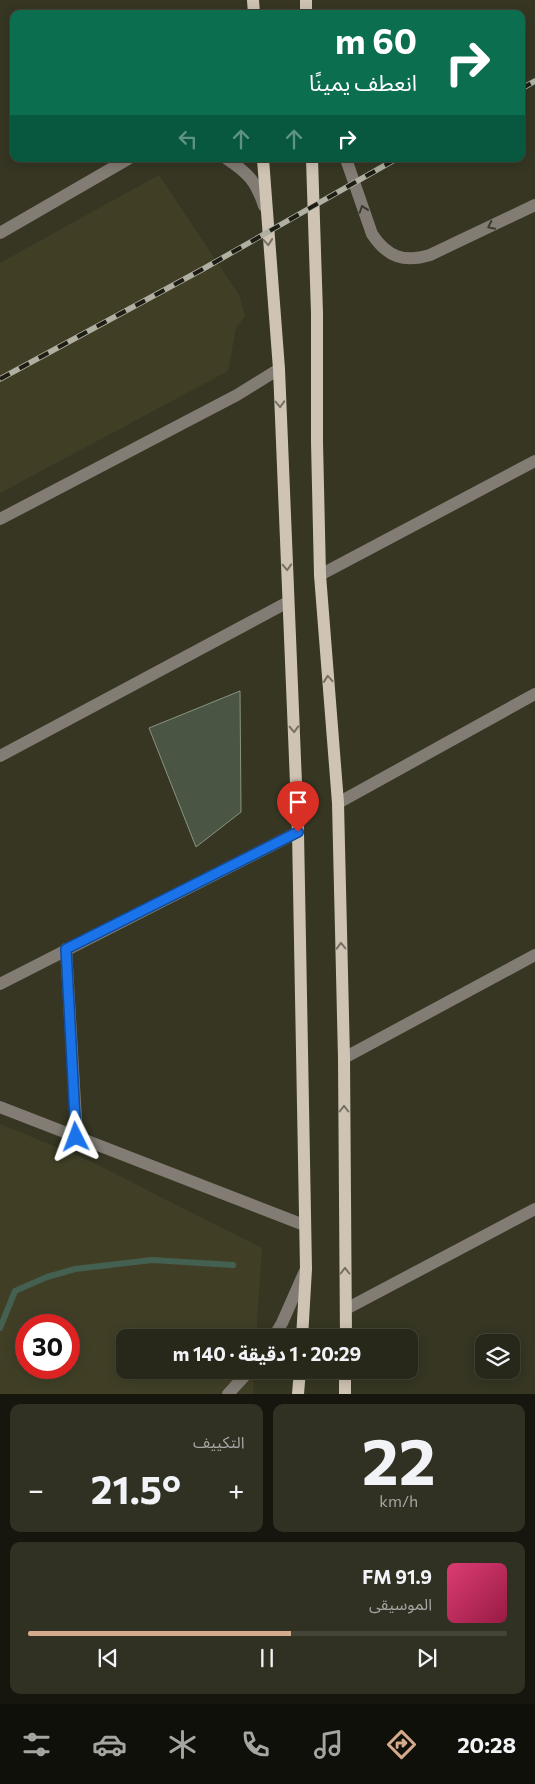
<!DOCTYPE html>
<html lang="ar">
<meta charset="utf-8">
<style>
body{margin:0;font-family:Commissioner,"Noto Sans Arabic",sans-serif;background:#303023;color:#f1f3f6;direction:rtl;height:100vh;display:flex;flex-direction:column;font-size:19px;white-space:nowrap}
*{box-sizing:border-box;margin:0}
p{font-size:16px;color:#a5a6a2}
.icon{flex:none;width:28px;height:28px;fill:none;stroke:currentColor;stroke-width:2;stroke-linecap:round;stroke-linejoin:round}
.map{position:relative;height:1394px;overflow:hidden;direction:ltr}
.side{display:flex;flex-direction:column;gap:10px;padding:10px;background:#16160e;flex:1}
.side>*{flex:none}
.banner{position:absolute;left:10px;top:10px;width:515px;height:152px;border-radius:10px;box-shadow:0 2px 12px #0003,0 0 0 1px #444439;direction:rtl;background:#0b6e4f;color:#fff;overflow:hidden}
.tools{position:absolute;left:475px;top:1334px;display:grid;gap:10px}
.tools a{display:grid;place-items:center;width:45px;height:45px;border-radius:10px;background:#28281a;box-shadow:0 2px 12px #0003,0 0 0 1px #444439;font-size:25px}
.speed{position:absolute;left:15px;top:1314px;display:flex;gap:10px;font-size:25px;font-weight:700;text-align:center}
.speed>*{display:grid;place-content:center;width:65px;height:65px;border-radius:50%;background:#28281a;box-shadow:0 2px 12px #0003,0 0 0 1px #444439;line-height:1}
.speed .limit{border:8px solid #d22;background:#fff;color:#111}
.pin{position:absolute;display:grid;place-items:center;width:42px;height:42px;color:#fff;margin:-51px -21px;border-radius:50% 50% 50% 0;rotate:-45deg;box-shadow:0 0 5px #0007}
.pin .icon{rotate:45deg}
.me{position:absolute;width:55px;margin:-28px;rotate:357deg;stroke-linejoin:round;filter:drop-shadow(0 0 4px #0008)}
.turn{display:flex;align-items:center;gap:18px;height:105px;padding:0 25px;font-size:22px}
.turn .icon{width:65px;height:65px;stroke-width:2.5}
.turn b{display:block;font-size:35px;line-height:42px}
.lanes{display:flex;align-items:center;height:48px;padding:0 25px;background:#0003;justify-content:center;gap:25px;direction:ltr}
.lanes .off{opacity:.35}
.big{font-size:38px;font-weight:700;line-height:1.1}
.side .card{flex:1;display:flex;flex-direction:column;justify-content:center;gap:8px;min-width:0;padding:0 18px;border-radius:10px;background:#303023}
.side .dial{align-items:center;gap:0}
.dial b{font-size:65px;line-height:1}
.song{display:flex;align-items:center;gap:15px}
.cover{width:60px;height:60px;border-radius:8px;background:linear-gradient(135deg,hsl(340 70% 55%),hsl(340 70% 35%))}
.played{height:5px;border-radius:2px;background:linear-gradient(90deg,#d6ab8b 55%,#444439 55%)}
.keys{display:flex;justify-content:space-around;direction:ltr}
.heat{display:flex;justify-content:space-between;align-items:center;font-size:28px;direction:ltr}
.side .tiles{flex:1;display:grid;gap:10px;grid-template-columns:1fr 1fr}
.card:last-child{grid-column:span 2}
.trip{position:absolute;left:116px;top:1329px;width:302px;height:50px;border-radius:10px;background:#28281a;box-shadow:0 2px 12px #0003,0 0 0 1px #444439;font-weight:700;line-height:50px;text-align:center;direction:rtl}
.menu{display:flex;height:80px;justify-content:space-around;align-items:center;background:#10100a;color:#a5a6a2}
.menu .icon{width:35px;height:35px}
.menu .active{color:#d6ab8b}
.menu b{font-size:22px;color:#f1f3f6}
.map>svg:first-child{display:block}
.built{fill:#403f26;fill-rule:evenodd}
.lines{fill:none;stroke-linecap:round;stroke-linejoin:round}
.stream{stroke:#446051;stroke-width:6}
.building{fill:#4a5544;stroke:#899482}
.minor{stroke:#827c74;stroke-width:12}
.major{stroke:#cfc4b3;stroke-width:12}
.rail-casing{stroke:#afafa2;stroke-width:5.5}
.rail{stroke:#1d1d14;stroke-width:4;stroke-dasharray:11;stroke-linecap:butt}
.oneway{stroke:#3b3a31}
.oneway2{stroke:#767064}
.route-casing{stroke:#114b97;stroke-width:12}
.route{stroke:#1a73e8;stroke-width:9}
</style>
<div class="map">
<svg width="535" height="1394" viewBox="0 0 535 1394">
<rect width="100%" height="100%" fill="#363623"/>
<g class="built">
<path d="M159 175 239 295 245 316 236 328 228 371 0 493V263Z"/>
<path d="M0 1124 88 1160 262 1248 256 1337 125 1338V1370H254L253 1394H0ZM26 1325H69V1368H26Z"/>
</g>
<g class="lines">
<path class="stream" d="M0 1328 15 1291 47 1277 75 1269 152 1260 233 1265"/>
</g>
<path class="building" d="M240 691 241 812 196 847 149 728Z"/>
<g class="lines">
<g class="minor">
<path d="M227 159C248 173 256 181 264 206"/>
<path d="M346 159 372 234C387 257 404 263 430 255L535 205"/>
<path d="M0 233 128 159"/>
<path d="M0 519 237 395 279 369"/>
<path d="M320 575 535 461"/>
<path d="M0 756 288 602"/>
<path d="M338 803 535 694"/>
<path d="M66 949 77 1137"/>
<path d="M0 984 298 832"/>
<path d="M344 1058 535 955"/>
<path d="M0 1107 304 1225"/>
<path d="M346 1309 535 1209"/>
<path d="M273 1338 282 1323 305 1271"/>
<path d="M228 1394 250 1370"/>
</g>
<g class="major">
<path d="M253 0 254 14"/>
<path d="M306 0V14"/>
<path d="M263 159 279 369 298 832 306 1269 302 1338"/>
<path d="M312 159 317 313V442L320 575 338 803 344 1058 346 1338"/>
<path d="M298 1394 300 1370"/>
<path d="M345 1394V1370"/>
</g>
<g class="rail-casing">
<g id="rail">
<path d="M521 89 535 81"/>
<path d="M0 379 203 269 396 159"/>
</g>
</g>
<use href="#rail" class="rail"/>
</g>
<defs><path id="oneway-chevron" d="M-2-3.5L2.5 0L-2 3.5" fill="none" stroke-width="1.6" stroke-linecap="round" stroke-linejoin="round" transform="scale(1.25)"/></defs>
<g class="oneway">
<use href="#oneway-chevron" transform="translate(363 209) rotate(-109)"/>
<use href="#oneway-chevron" transform="translate(491 226) rotate(154)"/>
</g>
<g class="oneway2">
<use href="#oneway-chevron" transform="translate(268 242) rotate(85)"/>
<use href="#oneway-chevron" transform="translate(280 404) rotate(88)"/>
<use href="#oneway-chevron" transform="translate(287 567) rotate(88)"/>
<use href="#oneway-chevron" transform="translate(328 679) rotate(-95)"/>
<use href="#oneway-chevron" transform="translate(294 729) rotate(88)"/>
<use href="#oneway-chevron" transform="translate(341 946) rotate(-91)"/>
<use href="#oneway-chevron" transform="translate(344 1109) rotate(-90)"/>
<use href="#oneway-chevron" transform="translate(345 1271) rotate(-90)"/>
</g>
<g class="lines">
<g class="route-casing">
<path id="route" d="M76 1137 66 949 298 832"/>
</g>
<use href="#route" class="route"/>
</g>
</svg>
<div class="tools">
<a><svg class="icon" aria-label="layers" viewBox="0 0 24 24"><path d="M12 4l9 5-9 5-9-5zM3 14l9 5 9-5"/></svg></a>
</div>
<div class="speed"><div class="limit">30</div></div>
<div class="pin" style="left:298px;top:832px;background:#d93025"><svg class="icon" aria-label="arrive" viewBox="0 0 24 24"><path d="M6 21V4h12l-3 4 3 4H6"/></svg></div>
<svg class="me" style="left:76px;top:1137px" viewBox="-20 -20 40 40"><path d="M0-17L14 15 0 8-14 15z" fill="#1a73e8" stroke="#fff" stroke-width="4"/></svg>
<div class="trip">20:29 · 1 دقيقة · 140 m</div>
<div class="banner">
<div class="turn"><svg class="icon" aria-label="right" viewBox="0 0 24 24"><path d="M7 20v-9h11M14 6l5 5-5 5"/></svg><div><b>60 m</b>انعطف يمينًا</div></div>
<div class="lanes"><svg class="icon off" aria-label="left" viewBox="0 0 24 24"><path d="M17 20v-9H6M10 6l-5 5 5 5"/></svg><svg class="icon off" aria-label="ahead" viewBox="0 0 24 24"><path d="M12 20V5M6 11l6-6 6 6"/></svg><svg class="icon off" aria-label="ahead" viewBox="0 0 24 24"><path d="M12 20V5M6 11l6-6 6 6"/></svg><svg class="icon" aria-label="right" viewBox="0 0 24 24"><path d="M7 20v-9h11M14 6l5 5-5 5"/></svg></div>
</div>
</div>
<section class="side">
<div class="tiles">
<div class="card dial"><b>22</b><p>km/h</p></div>
<div class="card"><p>التكييف</p>
<div class="heat"><a>−</a><b class="big">21.5°</b><a>+</a></div>
</div>
<div class="card">
<div class="song"><i class="cover"></i><div><b>91.9 FM</b><p>الموسيقى</p></div></div>
<div class="played"></div>
<div class="keys"><svg class="icon" aria-label="previous" viewBox="0 0 24 24"><path d="M18 5L8 12l10 7zM5 5v14"/></svg><svg class="icon" aria-label="pause" viewBox="0 0 24 24"><path d="M8 5v14M16 5v14"/></svg><svg class="icon" aria-label="next" viewBox="0 0 24 24"><path d="M6 5l10 7-10 7zM19 5v14"/></svg></div>
</div>
</div>
</section>
<nav class="menu">
<b>20:28</b>
<svg class="icon active" aria-label="directions" viewBox="0 0 24 24"><path d="M12 3l9 9-9 9-9-9zM9 14v-3h6M13 9l2 2-2 2"/></svg>
<svg class="icon" aria-label="music" viewBox="0 0 24 24"><path d="M9 18V5l10-2v13"/><circle cx="6" cy="18" r="3"/><circle cx="16" cy="16" r="3"/></svg>
<svg class="icon" aria-label="phone" viewBox="0 0 24 24"><path d="M5 4h4l2 5-3 2q2 4 5 5l2-3 5 2v4C11 20 4 13 5 4z"/></svg>
<svg class="icon" aria-label="climate" viewBox="0 0 24 24"><path d="M12 3v18M4 7l16 10M4 17L20 7"/></svg>
<svg class="icon" aria-label="car" viewBox="0 0 24 24"><path d="M5 17H2v-5l4-1 3-4h7l3 4 3 1v5h-3M9 17h6M6 11h13"/><circle cx="7" cy="17" r="2"/><circle cx="17" cy="17" r="2"/></svg>
<svg class="icon" aria-label="filters" viewBox="0 0 24 24"><path d="M4 7h16M4 17h16"/><circle cx="9" cy="7" r="2"/><circle cx="15" cy="17" r="2"/></svg>
</nav>
